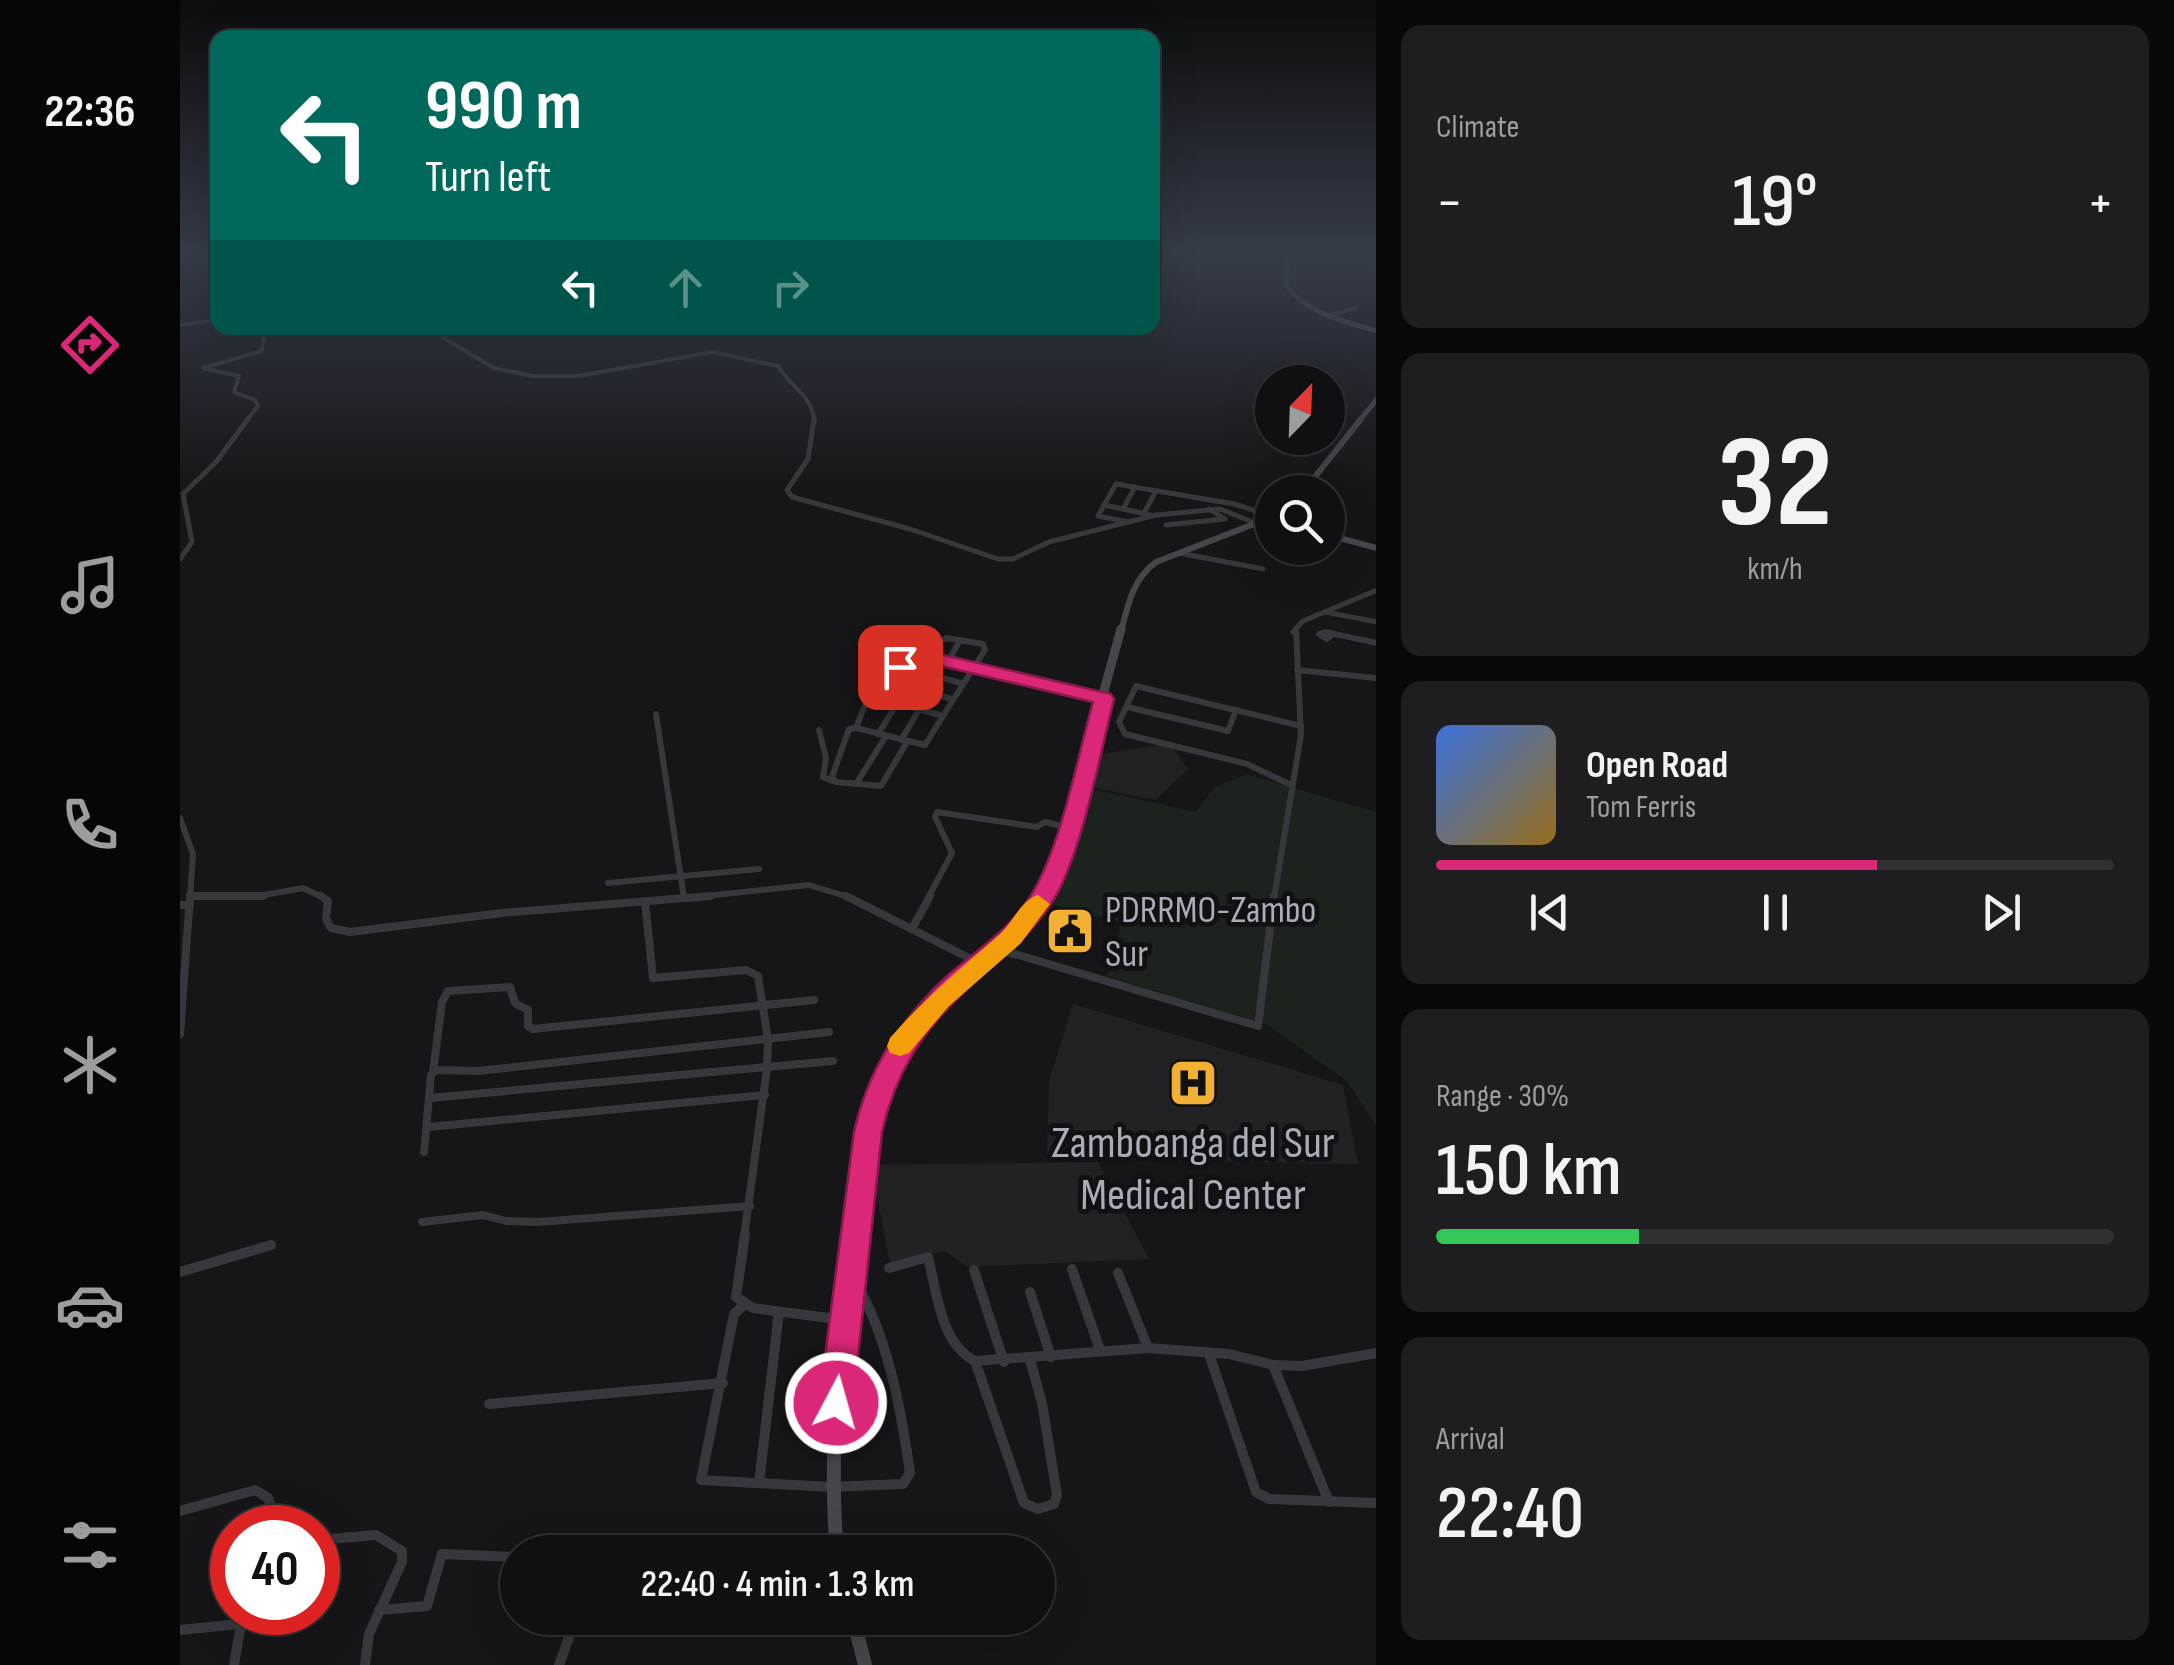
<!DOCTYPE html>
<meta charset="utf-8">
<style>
body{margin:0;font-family:"Sofia Sans Condensed",sans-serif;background:#1e1e20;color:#f1f3f6;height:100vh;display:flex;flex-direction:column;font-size:38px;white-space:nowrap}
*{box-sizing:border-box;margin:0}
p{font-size:32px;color:#9c9d9f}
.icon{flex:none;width:55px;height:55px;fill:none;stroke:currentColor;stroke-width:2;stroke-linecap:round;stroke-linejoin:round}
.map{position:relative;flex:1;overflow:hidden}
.details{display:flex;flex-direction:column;gap:25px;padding:25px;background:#09090a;width:798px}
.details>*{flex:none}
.hud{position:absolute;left:30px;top:30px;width:950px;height:305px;border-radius:20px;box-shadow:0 10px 40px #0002,0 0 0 2px #303032;background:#00695c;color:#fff;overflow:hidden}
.needle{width:65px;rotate:23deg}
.tools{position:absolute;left:1075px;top:365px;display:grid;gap:20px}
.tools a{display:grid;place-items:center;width:90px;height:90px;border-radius:50%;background:#101012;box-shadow:0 10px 40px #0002,0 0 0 2px #303032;font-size:50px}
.speed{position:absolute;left:30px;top:1505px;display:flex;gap:20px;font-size:50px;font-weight:700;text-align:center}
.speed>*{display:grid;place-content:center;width:130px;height:130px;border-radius:50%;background:#101012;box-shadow:0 10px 40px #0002,0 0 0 2px #303032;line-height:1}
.speed .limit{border:15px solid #d22;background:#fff;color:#111}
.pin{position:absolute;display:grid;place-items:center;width:85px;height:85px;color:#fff;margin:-42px;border-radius:20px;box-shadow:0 5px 15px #0006}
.me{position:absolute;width:110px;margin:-55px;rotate:6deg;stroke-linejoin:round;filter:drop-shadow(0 0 8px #0008)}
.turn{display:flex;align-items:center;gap:35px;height:210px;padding:0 50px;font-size:45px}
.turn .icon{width:130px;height:130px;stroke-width:2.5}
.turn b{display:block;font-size:70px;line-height:85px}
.lanes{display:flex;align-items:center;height:95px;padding:0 50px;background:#0003;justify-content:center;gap:50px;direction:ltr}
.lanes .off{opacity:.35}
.big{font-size:75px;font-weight:600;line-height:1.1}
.details .widget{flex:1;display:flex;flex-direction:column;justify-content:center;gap:15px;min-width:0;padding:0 35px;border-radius:20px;background:#1e1e20}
.details .dial{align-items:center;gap:0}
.dial b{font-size:130px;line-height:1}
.song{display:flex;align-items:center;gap:30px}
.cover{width:120px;height:120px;border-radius:15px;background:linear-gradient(135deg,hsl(220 70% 55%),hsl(40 70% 35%))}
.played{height:10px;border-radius:5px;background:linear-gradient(90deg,#db2777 65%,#303032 65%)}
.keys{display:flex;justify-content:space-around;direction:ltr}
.heat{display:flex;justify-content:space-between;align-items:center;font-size:55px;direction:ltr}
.charge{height:15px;border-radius:8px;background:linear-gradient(90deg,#34c759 30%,#303032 0)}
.trip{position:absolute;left:320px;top:1535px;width:555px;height:100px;border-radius:50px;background:#101012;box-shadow:0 10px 40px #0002,0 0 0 2px #303032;font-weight:600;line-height:100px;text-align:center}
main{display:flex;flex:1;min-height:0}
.tabs{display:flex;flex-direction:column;width:180px;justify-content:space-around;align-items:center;background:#060607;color:#9c9d9f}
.tabs .icon{width:70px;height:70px}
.tabs .on{color:#db2777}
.tabs b{font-size:45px;color:#f1f3f6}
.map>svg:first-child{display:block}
.built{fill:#222225}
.green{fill:#1c231d}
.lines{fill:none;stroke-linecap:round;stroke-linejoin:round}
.street-far4{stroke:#37383d;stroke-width:4}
.street-far3{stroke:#37383d;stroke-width:5}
.street-far2{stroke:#37383d;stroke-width:6}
.street-far1{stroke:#37383d;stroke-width:8}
.street{stroke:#37383d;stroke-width:10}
.secondary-far4{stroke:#45474d;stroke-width:5}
.secondary-far3{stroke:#45474d;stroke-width:6}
.secondary-far2{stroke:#45474d;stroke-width:9}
.secondary-far1{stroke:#45474d;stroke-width:10}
.secondary{stroke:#45474d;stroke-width:14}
.route{fill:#db2777;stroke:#8e194d;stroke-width:2.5}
.slow{fill:#f59e0b}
.labels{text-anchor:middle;stroke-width:10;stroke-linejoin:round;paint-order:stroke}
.poi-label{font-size:38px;fill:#a8adb8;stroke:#111113;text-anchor:start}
.near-poi-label{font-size:45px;fill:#a8adb8;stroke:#111113}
</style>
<main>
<nav class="tabs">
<b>22:36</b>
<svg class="icon on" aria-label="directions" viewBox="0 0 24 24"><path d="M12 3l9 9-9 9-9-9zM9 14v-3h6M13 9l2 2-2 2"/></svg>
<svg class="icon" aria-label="music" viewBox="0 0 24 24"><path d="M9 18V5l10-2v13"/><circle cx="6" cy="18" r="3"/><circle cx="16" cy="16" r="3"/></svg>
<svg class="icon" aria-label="phone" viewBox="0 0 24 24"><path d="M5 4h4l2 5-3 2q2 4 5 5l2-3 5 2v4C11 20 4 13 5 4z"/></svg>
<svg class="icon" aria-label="climate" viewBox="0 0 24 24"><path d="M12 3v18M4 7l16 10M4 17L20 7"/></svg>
<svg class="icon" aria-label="car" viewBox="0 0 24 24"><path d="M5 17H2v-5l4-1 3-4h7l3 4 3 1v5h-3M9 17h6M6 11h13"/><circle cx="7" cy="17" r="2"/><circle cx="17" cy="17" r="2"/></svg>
<svg class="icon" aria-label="filters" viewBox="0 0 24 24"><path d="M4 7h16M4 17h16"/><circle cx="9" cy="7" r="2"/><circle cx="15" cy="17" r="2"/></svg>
</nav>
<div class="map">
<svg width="1197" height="1665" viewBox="0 0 1197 1665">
<rect width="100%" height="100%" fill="#161618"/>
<g class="built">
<path d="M989 744 1008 769 976 800 911 787 920 754Z"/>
<path d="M893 1004 1163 1085 1178 1164 867 1158 869 1081Z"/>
<path d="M918 1162 969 1259 787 1267 765 1251 710 1263 691 1165Z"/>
</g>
<path class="green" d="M1066 774 1196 812V1126L1168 1082 1086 1024 927 976 941 923 870 904 887 867 912 789 1015 812 1034 788Z"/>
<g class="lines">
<g class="street-far4">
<path d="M1181 255 1197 265"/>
<path d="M1150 315 1176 308"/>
<path d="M0 325 38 320"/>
<path d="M247 328 314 368 353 376H398L533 352 598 366C613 390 629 392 635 421"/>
<path d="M66 421 78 406 75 400 54 392 59 376 23 368 82 351 85 332 92 328"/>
</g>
<g class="street-far3">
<path d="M634 419 628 459 607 490 612 497 730 529 818 559H833L869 542 976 515 1040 509 1075 523"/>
<path d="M924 505 971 515"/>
<path d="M943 509 955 487"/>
<path d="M964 513 976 491"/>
<path d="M948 522 918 516 936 484 1054 504 1092 516"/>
<path d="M986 525 1045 519 1029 509"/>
<path d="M1071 525 1092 530"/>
<path d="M999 553 1083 569"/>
<path d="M0 559 12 542 3 494 36 462 68 419"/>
<path d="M1145 612 1197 622"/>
<path d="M1113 632 1123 621 1197 590"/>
</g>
<g class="street-far2">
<path d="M1152 635 1147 639 1139 634 1145 632 1197 643"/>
<path d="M738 655 923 699"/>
<path d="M768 662 780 640"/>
<path d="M721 667 781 683"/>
<path d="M1117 670 1197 678"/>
<path d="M701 680 772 699"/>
<path d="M689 695 763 716"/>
<path d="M689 695 676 728 745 745 763 716"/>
<path d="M689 695 691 685 766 638 803 644 805 650 763 716"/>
<path d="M947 707 1048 731 1056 710"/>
<path d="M476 714 504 898"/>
<path d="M676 728 669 729 652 777 656 782 701 786 727 742"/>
<path d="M639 730 646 758 643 777 653 781"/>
<path d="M698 734 717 704"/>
<path d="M721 740 739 710"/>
<path d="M676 784 706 736"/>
<path d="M1111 785 1067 764 945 734 939 722 956 686 1121 726"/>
<path d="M0 818 13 854 10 898"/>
<path d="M428 883 579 869"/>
<path d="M10 896 73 897 123 888 144 898"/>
<path d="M507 898 629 885 672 898"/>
<path d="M748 898 772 853 755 817 757 812 857 827 865 822 886 827"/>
<path d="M1094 898 1121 735 1116 629"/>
</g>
<g class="street-far1">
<path d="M10 896H83"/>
<path d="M141 896 148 901 146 919 151 928 170 932 322 913 530 896"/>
<path d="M666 896 801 964"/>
<path d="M465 902 473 978 566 970 578 976 588 1040 587 1068 564 1237"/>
<path d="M0 905H10"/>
<path d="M733 927 750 896"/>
<path d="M821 950 1078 1026 1094 896"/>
<path d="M0 1034 10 896"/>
<path d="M253 1072 262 1002 268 991 330 987 335 1003 348 1010V1026L353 1029 634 1000"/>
<path d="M250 1098 653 1061"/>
<path d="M248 1127 585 1095"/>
<path d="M244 1152 251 1075 255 1070 298 1071 649 1032"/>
<path d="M242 1222 303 1215 326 1221 358 1222 570 1206"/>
</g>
<g class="street">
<path d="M565 1234 556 1297 573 1308 665 1320"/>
<path d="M709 1268 748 1257C757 1292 760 1343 795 1361L968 1348 1049 1354 1093 1365 1122 1366 1197 1353"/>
<path d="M892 1269 920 1350"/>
<path d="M794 1270 824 1362"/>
<path d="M0 1272 91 1245"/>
<path d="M938 1273 968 1348"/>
<path d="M850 1292 871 1357"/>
<path d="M564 1305 554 1314 521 1480 651 1487 723 1484 730 1473C721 1409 707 1330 671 1275"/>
<path d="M1029 1354 1076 1492 1089 1499 1197 1503"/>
<path d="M795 1361 844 1503 858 1509 874 1504 877 1495 862 1403 850 1360"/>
<path d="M1093 1365 1149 1502"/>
<path d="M309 1404 543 1383"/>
<path d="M579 1483 599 1312"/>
<path d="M0 1511 75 1490 88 1498 98 1528"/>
<path d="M138 1540 196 1535 222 1551V1562L189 1634 185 1665"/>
<path d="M407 1541 409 1552"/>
<path d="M199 1610 247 1606 262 1554 338 1557"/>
<path d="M0 1630 129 1617"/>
<path d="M54 1665 61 1624"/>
<path d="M379 1665 396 1618"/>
</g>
<g class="secondary-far4">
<path d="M1103 255 1108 265 1105 284C1127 314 1163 321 1197 331"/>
<path d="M1179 421 1197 399"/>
</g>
<g class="secondary-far3">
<path d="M1123 492 1181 419"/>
<path d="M1148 535 1197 548"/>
<path d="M941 632C948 604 953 579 976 562L1092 517"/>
</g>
<path class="secondary-far2" d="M859 898 872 880 941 629"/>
<path class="secondary-far1" d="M675 1237C684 1168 685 1094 727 1036 755 998 795 972 829 940 842 928 851 910 861 896"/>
<g class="secondary">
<path d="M657 1552C647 1445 662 1340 675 1234"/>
<path d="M673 1618 685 1665"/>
</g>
</g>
<linearGradient id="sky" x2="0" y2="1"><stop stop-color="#0c0c0d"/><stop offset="0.52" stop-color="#363c48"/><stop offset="1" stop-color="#363c48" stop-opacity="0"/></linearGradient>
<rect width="1197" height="488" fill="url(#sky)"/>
<path class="route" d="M738 649 931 694 934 699C920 754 901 859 871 904 848 939 816 962 786 990 742 1031 715 1074 702 1132L673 1403 668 1415 656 1420 644 1415 639 1403 674 1132C688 1070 719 1021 766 977 796 950 832 929 853 892 882 842 897 759 913 702L741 661 727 671H713V663Z"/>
<path class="slow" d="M858 895 870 904 841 943 769 1006 729 1053 720 1056 710 1053 707 1046 710 1038C744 999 781 968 820 934 833 922 841 900 858 895Z"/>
<defs>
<g id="civic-square" transform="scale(2.5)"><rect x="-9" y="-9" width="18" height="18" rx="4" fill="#f2b134" stroke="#111113"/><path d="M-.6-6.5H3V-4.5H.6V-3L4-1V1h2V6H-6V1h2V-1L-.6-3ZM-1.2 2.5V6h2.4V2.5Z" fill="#111"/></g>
<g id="hospital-square" transform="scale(2.5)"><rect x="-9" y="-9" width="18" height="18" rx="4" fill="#f2b134" stroke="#111113"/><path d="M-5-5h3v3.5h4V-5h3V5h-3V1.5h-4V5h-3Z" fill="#111"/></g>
</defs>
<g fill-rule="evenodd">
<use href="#civic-square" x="890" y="931"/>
<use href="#hospital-square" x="1013" y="1083"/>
</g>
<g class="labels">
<g class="poi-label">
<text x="925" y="922">PDRRMO-Zambo<tspan x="925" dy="44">Sur</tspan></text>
</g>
<g class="near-poi-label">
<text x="1013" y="1157">Zamboanga del Sur<tspan x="1013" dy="52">Medical Center</tspan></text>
</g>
</g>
</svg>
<div class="tools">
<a><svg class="needle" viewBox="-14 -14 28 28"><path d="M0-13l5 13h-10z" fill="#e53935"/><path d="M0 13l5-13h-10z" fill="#9c9d9f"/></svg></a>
<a><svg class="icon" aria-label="search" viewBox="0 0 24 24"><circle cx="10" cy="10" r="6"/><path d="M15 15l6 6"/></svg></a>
</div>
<div class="speed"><div class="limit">40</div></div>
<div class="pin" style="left:720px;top:667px;background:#d93025"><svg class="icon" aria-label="arrive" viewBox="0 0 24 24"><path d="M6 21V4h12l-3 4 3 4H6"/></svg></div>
<svg class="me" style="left:656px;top:1403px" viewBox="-20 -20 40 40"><circle r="17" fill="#db2777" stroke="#fff" stroke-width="3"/><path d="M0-11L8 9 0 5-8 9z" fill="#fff"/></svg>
<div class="trip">22:40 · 4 min · 1.3 km</div>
<div class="hud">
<div class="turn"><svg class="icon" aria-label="left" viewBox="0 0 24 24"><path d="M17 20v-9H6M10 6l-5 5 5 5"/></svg><div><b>990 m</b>Turn left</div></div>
<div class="lanes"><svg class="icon" aria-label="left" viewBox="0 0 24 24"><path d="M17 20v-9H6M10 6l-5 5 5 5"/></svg><svg class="icon off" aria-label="ahead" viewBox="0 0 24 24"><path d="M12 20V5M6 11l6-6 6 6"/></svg><svg class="icon off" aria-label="right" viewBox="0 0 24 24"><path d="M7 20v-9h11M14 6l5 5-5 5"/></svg></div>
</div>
</div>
<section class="details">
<div class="widget"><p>Climate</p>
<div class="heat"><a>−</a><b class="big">19°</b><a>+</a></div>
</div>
<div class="widget dial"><b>32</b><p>km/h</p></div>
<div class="widget">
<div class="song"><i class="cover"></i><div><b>Open Road</b><p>Tom Ferris</p></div></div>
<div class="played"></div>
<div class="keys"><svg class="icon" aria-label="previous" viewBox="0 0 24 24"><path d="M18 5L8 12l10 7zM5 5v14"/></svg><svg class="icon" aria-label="pause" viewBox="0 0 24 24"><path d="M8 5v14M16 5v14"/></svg><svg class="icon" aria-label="next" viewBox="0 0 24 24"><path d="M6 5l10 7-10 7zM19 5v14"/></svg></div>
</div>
<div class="widget"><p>Range · 30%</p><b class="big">150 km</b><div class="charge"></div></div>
<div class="widget"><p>Arrival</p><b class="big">22:40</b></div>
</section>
</main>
